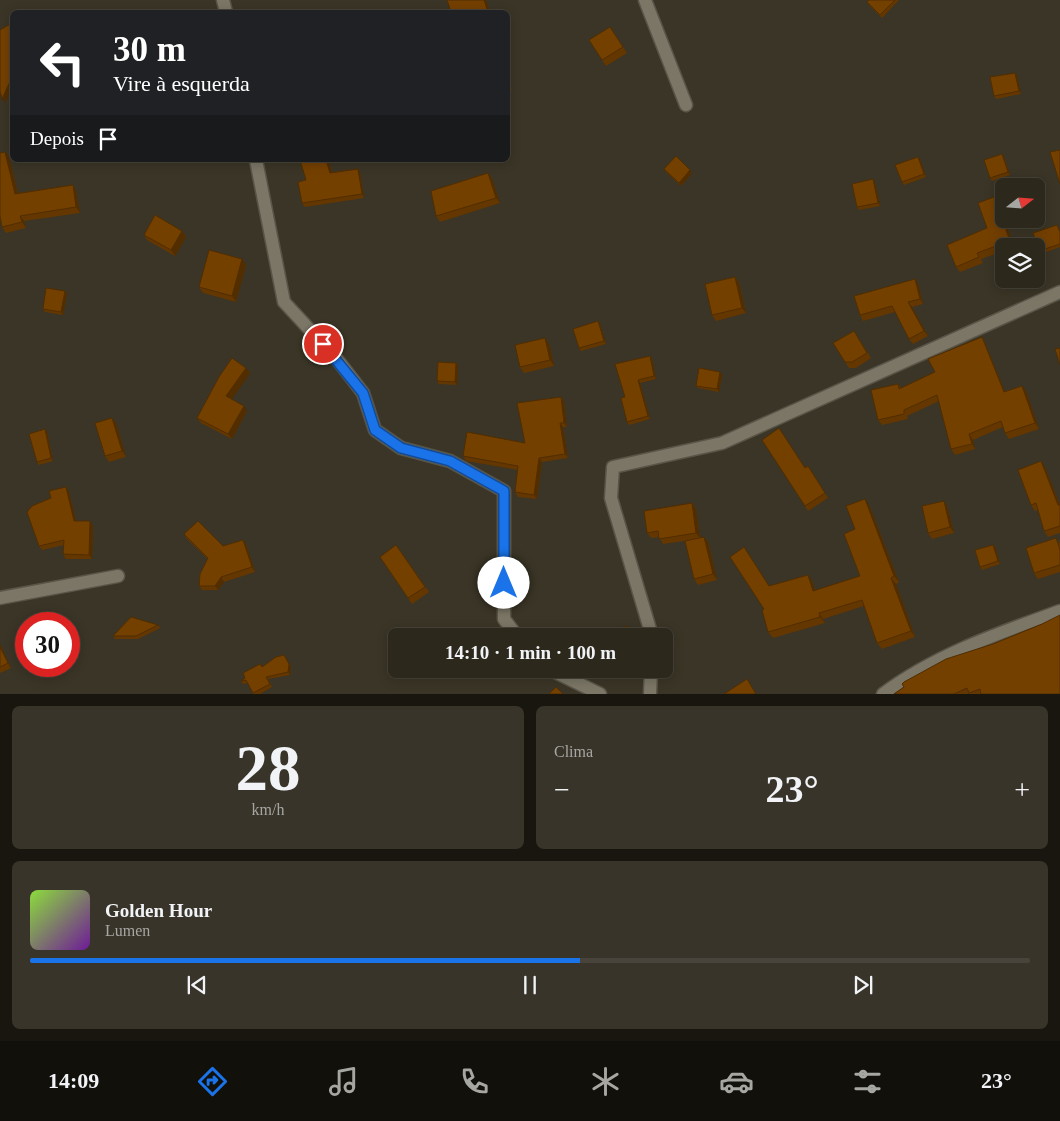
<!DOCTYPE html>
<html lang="pt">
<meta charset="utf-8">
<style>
body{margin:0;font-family:Georgia,serif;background:#383429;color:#f1f3f6;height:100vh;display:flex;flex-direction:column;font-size:19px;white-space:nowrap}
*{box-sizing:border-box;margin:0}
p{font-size:16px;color:#a6a6a3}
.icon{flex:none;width:28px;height:28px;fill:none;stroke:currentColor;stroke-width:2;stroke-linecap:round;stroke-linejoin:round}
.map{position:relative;height:694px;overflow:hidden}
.side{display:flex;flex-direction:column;gap:12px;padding:12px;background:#18160f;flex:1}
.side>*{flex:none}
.hud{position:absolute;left:10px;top:10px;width:500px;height:152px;border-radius:8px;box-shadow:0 2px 12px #0003,0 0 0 1px #48443b;background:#202124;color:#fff;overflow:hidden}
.needle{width:32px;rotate:73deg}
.buttons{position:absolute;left:995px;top:178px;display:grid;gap:10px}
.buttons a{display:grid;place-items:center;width:50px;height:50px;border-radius:8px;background:#2c281c;box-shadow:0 2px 12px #0003,0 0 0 1px #48443b;font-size:25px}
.speed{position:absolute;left:15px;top:612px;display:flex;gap:10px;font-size:25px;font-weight:700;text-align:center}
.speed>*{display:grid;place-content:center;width:65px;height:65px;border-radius:50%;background:#2c281c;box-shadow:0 2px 12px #0003,0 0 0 1px #48443b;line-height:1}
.speed .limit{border:8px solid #d22;background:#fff;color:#111}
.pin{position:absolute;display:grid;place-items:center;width:42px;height:42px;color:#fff;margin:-21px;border:2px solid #fff;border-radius:50%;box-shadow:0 1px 5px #0007}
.me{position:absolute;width:55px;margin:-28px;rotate:0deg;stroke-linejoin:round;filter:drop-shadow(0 0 4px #0008)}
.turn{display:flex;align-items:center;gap:18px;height:105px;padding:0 20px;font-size:22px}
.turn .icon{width:65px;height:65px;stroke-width:2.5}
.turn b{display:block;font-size:35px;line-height:42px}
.then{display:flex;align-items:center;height:48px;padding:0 20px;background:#0003;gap:10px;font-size:19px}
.big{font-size:38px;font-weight:800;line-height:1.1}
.side .tile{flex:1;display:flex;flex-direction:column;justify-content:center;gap:8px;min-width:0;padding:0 18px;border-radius:8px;background:#383429}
.side .dial{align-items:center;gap:0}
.dial b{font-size:65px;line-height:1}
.song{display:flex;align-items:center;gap:15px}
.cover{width:60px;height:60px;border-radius:8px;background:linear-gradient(135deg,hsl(90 70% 55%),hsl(280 70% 35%))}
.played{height:5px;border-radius:2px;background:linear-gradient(90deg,#1a73e8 55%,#48443b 55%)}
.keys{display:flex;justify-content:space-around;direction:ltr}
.heat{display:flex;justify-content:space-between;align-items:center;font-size:28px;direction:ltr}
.side .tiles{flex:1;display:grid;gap:12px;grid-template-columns:1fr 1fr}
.tile:last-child{grid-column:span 2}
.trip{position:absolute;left:388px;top:628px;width:285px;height:50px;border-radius:8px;background:#2c281c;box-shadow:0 2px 12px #0003,0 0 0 1px #48443b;font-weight:800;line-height:50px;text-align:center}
.tab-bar{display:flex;height:80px;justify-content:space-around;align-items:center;background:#12100b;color:#a6a6a3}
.tab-bar .icon{width:35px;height:35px}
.tab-bar .active{color:#1a73e8}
.tab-bar b{font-size:22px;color:#f1f3f6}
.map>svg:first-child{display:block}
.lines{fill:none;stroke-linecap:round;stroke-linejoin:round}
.street-casing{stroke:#585447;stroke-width:15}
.street{stroke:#7b7665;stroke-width:12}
.wall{fill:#643700}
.shaded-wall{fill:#512d00}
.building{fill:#744000;stroke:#512d00}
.route-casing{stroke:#114b97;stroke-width:12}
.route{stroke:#1a73e8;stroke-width:9}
</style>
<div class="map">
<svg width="1060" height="694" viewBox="0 0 1060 694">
<rect width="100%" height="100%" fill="#3a3526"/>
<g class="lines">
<g class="street-casing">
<g id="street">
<path d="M223 0 226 12"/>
<path d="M645 0 686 105"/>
<path d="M256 160 284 302 336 358 363 393 375 430 401 448 450 461 504 491V619L517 636"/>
<path d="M0 598 118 576"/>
<path d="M652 636 611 498 613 467 722 443 1060 292"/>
<path d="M549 669 600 694"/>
<path d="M650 694 651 669"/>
<path d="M883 694C935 655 999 633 1060 611"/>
</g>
</g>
<use href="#street" class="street"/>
</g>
<g class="wall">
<path d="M869 0H899L882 18 869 5 867 2Z"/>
<path d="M610 27 627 53 606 66 602 60Z"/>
<path d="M1015 73 1017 76 1021 94 996 99 994 96Z"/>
<path d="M508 79 512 89 508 91Z"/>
<path d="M5 152 9 157 18 193 73 185 76 191 80 213 24 221 26 228 6 233 2 227Z"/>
<path d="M1004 157 1010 175 992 181 990 178Z"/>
<path d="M328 160 332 172 358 169 360 173 364 198 305 207 302 203 306 180Z"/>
<path d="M920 160 926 177 904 185 902 182Z"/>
<path d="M664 169 692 173 681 186 666 172Z"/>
<path d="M488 173 492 179 500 203 440 222 436 216Z"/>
<path d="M875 182 880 206 859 210 857 207Z"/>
<path d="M994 197 998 202 1014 246H1004V251L981 259 983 263 960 272 956 267 987 228Z"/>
<path d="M1059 228 1060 247 1041 254 1039 251Z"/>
<path d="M182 231 186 237 175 256 147 240 144 235Z"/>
<path d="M246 265 236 302 203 293 199 287Z"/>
<path d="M735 277 739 283 746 313 716 321 712 315Z"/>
<path d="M918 284 923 304 912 307 928 336 913 344 909 339 895 312 863 321 860 315Z"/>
<path d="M65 291 67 294 63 315 45 312 43 309Z"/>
<path d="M598 321 600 324 606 344 581 351 579 348Z"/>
<path d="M854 331 871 358 856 368H849L845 362Z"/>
<path d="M982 337 985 343 1005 392 1026 391 1039 429 1009 439 1005 433 1003 427 973 440 975 449 955 455 951 449 939 401 907 416 908 419 882 425 878 420 898 384 901 388 935 372Z"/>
<path d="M549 344 554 366 524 373 520 367Z"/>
<path d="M652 359 656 379 640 383 650 419 629 425 627 422 625 397Z"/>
<path d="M456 363 458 366 457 385 439 384 437 381Z"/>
<path d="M246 368 250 373 231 399 247 411 232 439 201 423 197 418Z"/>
<path d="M722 375 719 392 698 388 696 386Z"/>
<path d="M561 397 564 402 567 427H563L568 458 542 462 537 499 518 497 515 492 518 470 466 461 463 456 525 443Z"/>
<path d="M116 423 126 457 109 462 105 456Z"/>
<path d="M47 432 53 461 39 465 37 462Z"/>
<path d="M762 440 805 468 808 466 828 498 808 511Z"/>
<path d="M1045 467 1060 505V533L1048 537 1044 531 1038 510 1035 511 1031 505Z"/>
<path d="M66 487 69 492 76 521 93 526 92 559H66L63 554 64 545 42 550 39 546 51 498Z"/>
<path d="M692 503 696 509 700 538 708 542 717 580 698 585 694 579 691 540 663 544 659 537 651 538 647 533Z"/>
<path d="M869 505 899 582 896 584 915 637 882 649 877 643 864 606 823 619 825 623 773 638 768 632 764 609 770 586 812 581 815 590 860 576 855 529Z"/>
<path d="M947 506 954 533 932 539 928 533Z"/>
<path d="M184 534 223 546 246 544 255 572 224 582 218 590H202L199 586 208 559 187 539Z"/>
<path d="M1056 538 1060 544V572L1038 579 1034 573Z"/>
<path d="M396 545 429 592 412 604 380 557Z"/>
<path d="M993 545 995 547 1000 564 982 570 980 567Z"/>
<path d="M1042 624 1060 694H969V693L967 694H894L993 644Z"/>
<path d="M158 625 160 628 138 639H115L113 636Z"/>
<path d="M0 644 11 668 0 673Z"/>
<path d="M286 658 291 667 290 675 268 679 272 687 260 694H253L248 683 243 684 241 681 262 667Z"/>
</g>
<g class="shaded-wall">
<path d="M484 0H486L490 12H488Z"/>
<path d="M1015 73 1017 76 1021 94 1019 91Z"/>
<path d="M12 77V87L5 103 2 99Z"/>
<path d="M5 152 9 157 19 199 15 194Z"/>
<path d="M1002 154 1004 157 1010 175 1008 172Z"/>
<path d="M918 157 920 160 926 177 924 174Z"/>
<path d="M326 160H328L333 176 330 173Z"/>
<path d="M358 169 360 173 364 198 362 194Z"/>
<path d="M690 170 692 173 681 186 679 183Z"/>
<path d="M488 173 492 179 500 203 496 198Z"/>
<path d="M873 179 875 182 880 206 878 203Z"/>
<path d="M73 185 76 191 80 213 76 207Z"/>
<path d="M994 197 998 202 1014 246 1010 241Z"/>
<path d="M20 216 24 221 26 228 22 222Z"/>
<path d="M182 231 186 237 175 256 171 250Z"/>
<path d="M242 259 246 265 236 302 232 296Z"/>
<path d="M735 277 739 283 746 313 742 308Z"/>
<path d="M915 279 918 284 923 304 920 299Z"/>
<path d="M65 291 67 294 63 315 61 312Z"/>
<path d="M908 302 912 307 928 336 924 331Z"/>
<path d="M598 321 600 324 606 344 604 341Z"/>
<path d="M982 337 985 343 1007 397 1004 392Z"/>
<path d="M545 338 549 344 554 366 550 360Z"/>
<path d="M650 356 652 359 656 379 654 376Z"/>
<path d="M456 363 458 366 457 385 455 382Z"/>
<path d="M246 368 250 373 230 402 226 396Z"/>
<path d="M720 372 722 375 719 392 717 389Z"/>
<path d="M638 380 640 383 650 419 648 416Z"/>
<path d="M1022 386 1026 391 1039 429 1035 423Z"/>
<path d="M561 397 564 402 567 427 564 423Z"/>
<path d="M244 406 247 411 232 439 228 434Z"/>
<path d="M112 418 116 423 126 457 122 451Z"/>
<path d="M560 423 563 427 568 458 565 454Z"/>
<path d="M45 429 47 432 53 461 51 458Z"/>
<path d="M969 434 973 440 975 449 972 444Z"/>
<path d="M539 458 542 462 537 499 534 495Z"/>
<path d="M1041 461 1045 467 1060 506 1058 505Z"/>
<path d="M66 487 69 492 77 525 74 521Z"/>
<path d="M865 499 869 505 899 582 894 576Z"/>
<path d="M944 501 947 506 954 533 950 527Z"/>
<path d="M692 503 696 509 700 538 696 533Z"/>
<path d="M90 521 93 526 92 559 89 555Z"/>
<path d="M704 537 708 542 717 580 713 574Z"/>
<path d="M243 540 246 544 255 572 252 567Z"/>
<path d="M993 545 995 547 1000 564 998 561Z"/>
<path d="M808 575 812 581 817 597 813 591Z"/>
<path d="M221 577 224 582 218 590 215 586Z"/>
<path d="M891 578 896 584 915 637 911 631Z"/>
<path d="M819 613 823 619 825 623 820 617Z"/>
<path d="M0 644 11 668 8 663 0 647Z"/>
<path d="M286 658 291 667 290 675 288 672Z"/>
</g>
<g class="building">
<path d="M447 0H484L488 12H451Z"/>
<path d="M869 0H895L880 15 867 2Z"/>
<path d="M12 23V77L2 99 0 91V30Z"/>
<path d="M610 27 623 47 602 60 589 40Z"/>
<path d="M1015 73 1019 91 994 96 990 77Z"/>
<path d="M1060 150V184L1050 152Z"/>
<path d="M5 152 15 194 73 185 76 207 20 216 22 222 2 227 0 216V153Z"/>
<path d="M1002 154 1008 172 990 178 984 160Z"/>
<path d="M676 156 690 170 679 183 664 169Z"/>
<path d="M918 157 924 174 902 182 895 165Z"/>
<path d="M300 160H326L330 173 358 169 362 194 302 203 298 182 306 180Z"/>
<path d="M488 173 496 198 436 216 431 191Z"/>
<path d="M873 179 878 203 857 207 852 184Z"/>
<path d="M994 197 1010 241 977 253 979 257 956 267 947 245 987 228 978 203Z"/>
<path d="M155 215 182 231 171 250 144 235Z"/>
<path d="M1057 225 1060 232V244L1039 251 1033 233Z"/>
<path d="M209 250 242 259 232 296 199 287Z"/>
<path d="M735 277 742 308 712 315 705 284Z"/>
<path d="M915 279 920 299 908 302 924 331 909 339 892 306 860 315 854 296Z"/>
<path d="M46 288 65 291 61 312 43 309Z"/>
<path d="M598 321 604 341 579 348 573 329Z"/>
<path d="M854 331 867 353 852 362H845L833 343Z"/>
<path d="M982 337 1004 392 1022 386 1035 423 1005 433 1001 421 969 434 972 444 951 449 937 395 904 410V414L878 420 871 390 898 384 899 389 935 372 928 359Z"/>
<path d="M545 338 550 360 520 367 515 345Z"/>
<path d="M1060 348V365L1055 349Z"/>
<path d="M650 356 654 376 638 380 648 416 627 422 621 398 625 397 615 364Z"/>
<path d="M232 358 246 368 226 396 244 406 228 434 197 418 219 377Z"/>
<path d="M438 362 456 363 455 382 437 381Z"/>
<path d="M699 368 720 372 717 389 696 386Z"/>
<path d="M561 397 564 423H560L565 454 539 458 534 495 515 492 518 466 463 456 467 432 525 443 517 403Z"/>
<path d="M112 418 122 451 105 456 95 423Z"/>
<path d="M779 428 805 468 808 466 825 493 805 506 762 440Z"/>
<path d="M45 429 51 458 37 462 29 434Z"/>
<path d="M1041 461 1058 505H1060V526L1044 531 1036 503 1031 505 1018 470Z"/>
<path d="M66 487 74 521H90L89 555 63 554 64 540 39 546 27 512 32 506 51 498 49 491Z"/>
<path d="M865 499 894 576 891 578 911 631 877 643 862 600 819 613 820 617 768 632 762 610 764 609 730 557 744 547 769 586 808 575 813 591 860 576 844 534 855 529 846 506Z"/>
<path d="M944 501 950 527 928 533 922 506Z"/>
<path d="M692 503 696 533 659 539 658 531 647 533 644 511Z"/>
<path d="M198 521 223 546 243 540 252 567 221 577 215 586H199L200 574 208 558 184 534Z"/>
<path d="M704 537 713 574 694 579 685 541Z"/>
<path d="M1056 538 1060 550V565L1034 573 1026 548Z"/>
<path d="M396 545 425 587 408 598 380 557Z"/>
<path d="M993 545 998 561 980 567 975 550Z"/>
<path d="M1060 615V694H981L980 689 969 693 967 688 954 694H894L904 687 902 684 904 682 946 659 993 644 1042 624Z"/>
<path d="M131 617 158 625 136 636H113Z"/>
<path d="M627 626 630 636H611L610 631Z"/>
<path d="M0 647 8 663 0 667Z"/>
<path d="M284 655 289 664 288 672 266 677 270 684 253 693 246 680 241 681 245 678 243 673 260 664 262 667 276 657Z"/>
<path d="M747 679 756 694H724Z"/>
<path d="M556 687 563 694H549Z"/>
</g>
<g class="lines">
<g class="route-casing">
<path id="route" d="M323 344 363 393 375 430 401 448 450 461 504 491V583"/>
</g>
<use href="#route" class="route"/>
</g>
</svg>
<div class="buttons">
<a><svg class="needle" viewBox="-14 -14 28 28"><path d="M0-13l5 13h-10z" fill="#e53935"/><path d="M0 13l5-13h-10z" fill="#a6a6a3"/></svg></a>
<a><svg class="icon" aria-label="layers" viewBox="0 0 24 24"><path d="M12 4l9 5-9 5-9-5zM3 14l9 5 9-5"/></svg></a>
</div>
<div class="speed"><div class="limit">30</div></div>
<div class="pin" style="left:323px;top:344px;background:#d93025"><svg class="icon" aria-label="arrive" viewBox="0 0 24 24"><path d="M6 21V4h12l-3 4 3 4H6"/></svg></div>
<svg class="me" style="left:504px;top:583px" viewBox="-20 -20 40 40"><circle r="19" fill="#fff"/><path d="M0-13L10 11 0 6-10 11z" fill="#1a73e8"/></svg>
<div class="trip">14:10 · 1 min · 100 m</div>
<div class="hud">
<div class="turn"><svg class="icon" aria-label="left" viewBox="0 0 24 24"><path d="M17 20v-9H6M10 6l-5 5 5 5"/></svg><div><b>30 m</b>Vire à esquerda</div></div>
<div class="then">Depois<svg class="icon" aria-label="arrive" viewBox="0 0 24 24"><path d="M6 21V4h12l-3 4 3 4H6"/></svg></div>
</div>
</div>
<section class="side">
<div class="tiles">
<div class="tile dial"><b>28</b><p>km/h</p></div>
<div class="tile"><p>Clima</p>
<div class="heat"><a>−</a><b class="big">23°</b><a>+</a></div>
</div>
<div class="tile">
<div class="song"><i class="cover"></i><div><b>Golden Hour</b><p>Lumen</p></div></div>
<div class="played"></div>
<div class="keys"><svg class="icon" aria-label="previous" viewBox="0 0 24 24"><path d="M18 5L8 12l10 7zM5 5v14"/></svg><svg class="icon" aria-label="pause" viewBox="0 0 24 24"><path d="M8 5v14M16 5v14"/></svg><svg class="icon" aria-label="next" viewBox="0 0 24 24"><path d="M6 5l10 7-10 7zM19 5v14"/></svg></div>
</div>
</div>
</section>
<nav class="tab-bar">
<b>14:09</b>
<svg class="icon active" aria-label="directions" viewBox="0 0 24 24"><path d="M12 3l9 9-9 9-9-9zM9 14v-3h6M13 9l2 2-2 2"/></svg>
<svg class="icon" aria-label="music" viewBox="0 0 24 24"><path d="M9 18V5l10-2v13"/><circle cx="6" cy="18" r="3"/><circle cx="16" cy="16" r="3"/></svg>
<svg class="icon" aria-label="phone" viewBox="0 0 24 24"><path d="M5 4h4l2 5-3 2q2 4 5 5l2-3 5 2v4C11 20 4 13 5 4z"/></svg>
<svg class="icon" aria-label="climate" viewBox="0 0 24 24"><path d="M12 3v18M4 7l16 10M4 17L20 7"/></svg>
<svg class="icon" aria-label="car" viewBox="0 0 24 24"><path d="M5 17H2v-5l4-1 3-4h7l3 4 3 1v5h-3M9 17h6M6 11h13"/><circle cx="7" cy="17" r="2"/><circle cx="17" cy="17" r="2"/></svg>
<svg class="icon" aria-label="filters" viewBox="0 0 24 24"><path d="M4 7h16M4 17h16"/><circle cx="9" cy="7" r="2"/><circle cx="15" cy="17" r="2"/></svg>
<b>23°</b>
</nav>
